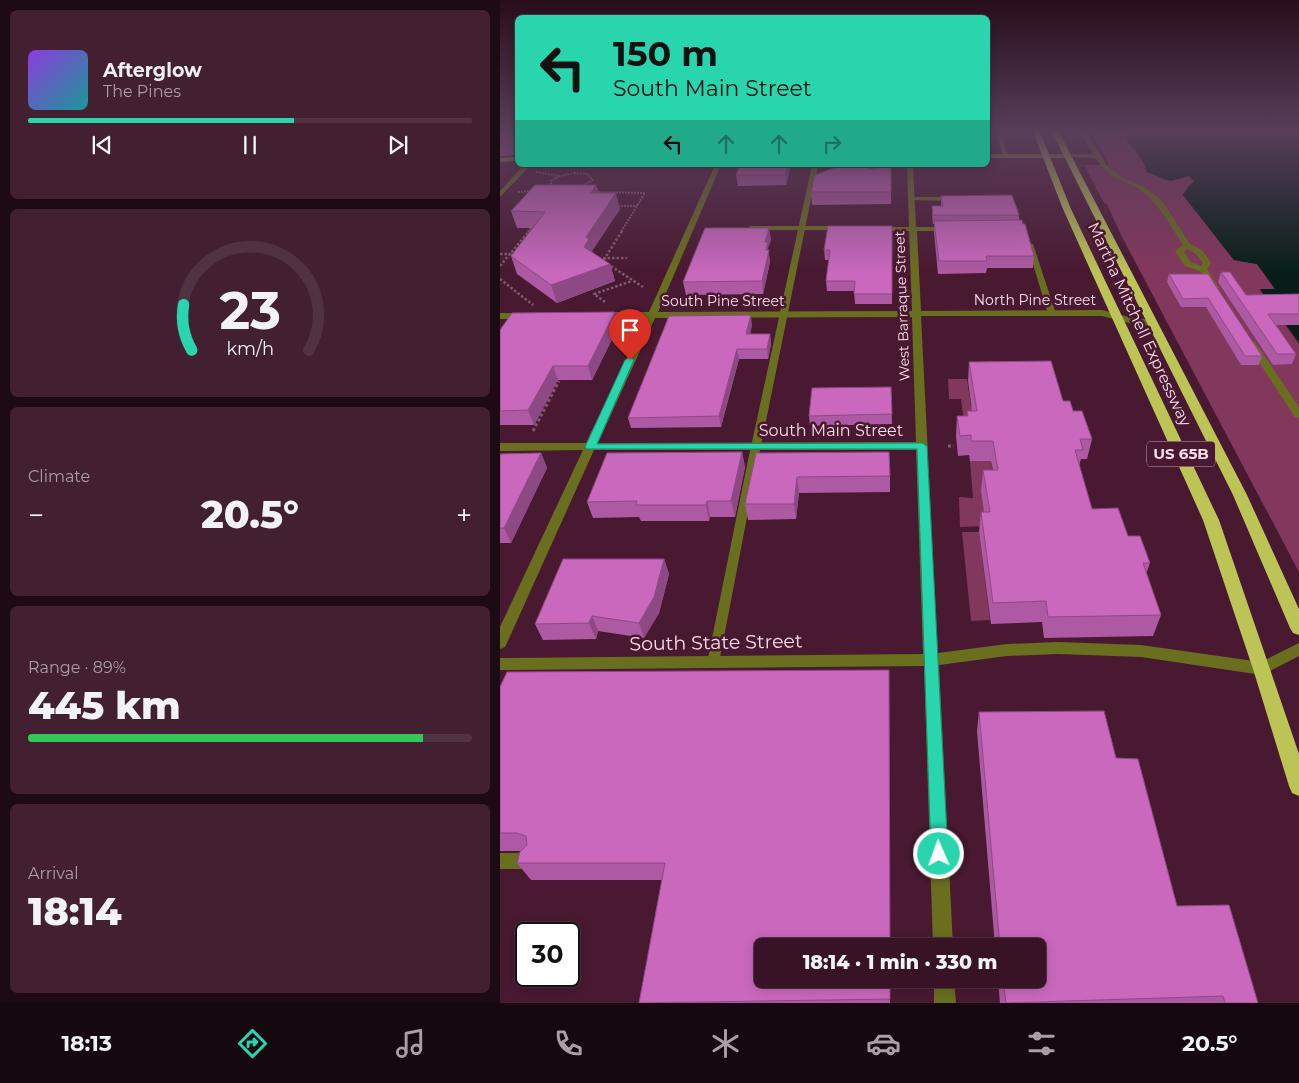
<!DOCTYPE html>
<meta charset="utf-8">
<style>
body{margin:0;font-family:Montserrat,sans-serif;background:#422032;color:#f1f3f6;height:100vh;display:flex;flex-direction:column;font-size:19px;white-space:nowrap}
*{box-sizing:border-box;margin:0}
p{font-size:16px;color:#aa9ea7}
.icon{flex:none;width:28px;height:28px;fill:none;stroke:currentColor;stroke-width:2;stroke-linecap:round;stroke-linejoin:round}
.map{position:relative;flex:1;overflow:hidden}
.drawer{display:flex;flex-direction:column;gap:10px;padding:10px;background:#1e0a14;width:500px}
.drawer>*{flex:none}
.guide{position:absolute;left:15px;top:15px;width:475px;height:152px;border-radius:8px;box-shadow:0 2px 12px #0003,0 0 0 1px #513242;background:#28d5ad;color:#111;overflow:hidden}
.speed{position:absolute;left:15px;top:922px;display:flex;gap:10px;font-size:25px;font-weight:700;text-align:center}
.speed>*{display:grid;place-content:center;width:65px;height:65px;border-radius:50%;background:#371325;box-shadow:0 2px 12px #0003,0 0 0 1px #513242;line-height:1}
.speed .limit{border:2px solid #111;border-radius:8px;background:#fff;color:#111}
.pin{position:absolute;display:grid;place-items:center;width:42px;height:42px;color:#fff;margin:-51px -21px;border-radius:50% 50% 50% 0;rotate:-45deg;box-shadow:0 0 5px #0007}
.pin .icon{rotate:45deg}
.me{position:absolute;width:55px;margin:-28px;rotate:358deg;stroke-linejoin:round;filter:drop-shadow(0 0 4px #0008)}
.turn{display:flex;align-items:center;gap:18px;height:105px;padding:0 15px;font-size:22px}
.turn .icon{width:65px;height:65px;stroke-width:2.5}
.turn b{display:block;font-size:35px;line-height:42px}
.lanes{display:flex;align-items:center;height:48px;padding:0 15px;background:#0003;justify-content:center;gap:25px;direction:ltr}
.lanes .off{opacity:.35}
.big{font-size:38px;font-weight:800;line-height:1.1}
.drawer .card{flex:1;display:flex;flex-direction:column;justify-content:center;gap:8px;min-width:0;padding:0 18px;border-radius:8px;background:#422032}
.drawer .dial{align-items:center;gap:0}
.dial svg{height:130px;overflow:visible;fill:none;stroke:#513242;stroke-width:7;stroke-linecap:round;text-anchor:middle}
.dial text{fill:#f1f3f6;stroke:none}
.song{display:flex;align-items:center;gap:15px}
.cover{width:60px;height:60px;border-radius:8px;background:linear-gradient(135deg,hsl(270 70% 55%),hsl(180 70% 35%))}
.played{height:5px;border-radius:2px;background:linear-gradient(90deg,#28d5ad 60%,#513242 60%)}
.keys{display:flex;justify-content:space-around;direction:ltr}
.heat{display:flex;justify-content:space-between;align-items:center;font-size:28px;direction:ltr}
.charge{height:8px;border-radius:4px;background:linear-gradient(90deg,#34c759 89%,#513242 0)}
.trip{position:absolute;left:254px;top:938px;width:292px;height:50px;border-radius:8px;background:#371325;box-shadow:0 2px 12px #0003,0 0 0 1px #513242;font-weight:800;line-height:50px;text-align:center}
.tab-bar{display:flex;height:80px;justify-content:space-around;align-items:center;background:#16080f;color:#aa9ea7}
.tab-bar .icon{width:35px;height:35px}
.tab-bar .on{color:#28d5ad}
.tab-bar b{font-size:22px;color:#f1f3f6}
main{display:flex;flex:1;min-height:0}
.map>svg:first-child{display:block}
.green{fill:#82375c}
.water{fill:#071e18}
.lines{fill:none;stroke-linecap:round;stroke-linejoin:round}
.path-far2{stroke:#83586c;stroke-width:2;stroke-dasharray:2 1;stroke-linecap:butt}
.path-far1{stroke:#83586c;stroke-width:2.5;stroke-dasharray:2.5 2;stroke-linecap:butt}
.path{stroke:#83586c;stroke-width:3;stroke-dasharray:3 2.5;stroke-linecap:butt}
.lane{fill:#6a6e1f;fill-rule:evenodd}
.street{fill:#6a6e1f;fill-rule:evenodd}
.secondary{fill:#8c912d;fill-rule:evenodd}
.highway{fill:#bdc456;fill-rule:evenodd}
.wall{fill:#ad59a3}
.shaded-wall{fill:#8d4984}
.building{fill:#c968bd;stroke:#8d4984}
.route{fill:#28d5ad;stroke:#1a8a70}
.labels{text-anchor:middle;stroke-width:5;stroke-linejoin:round;paint-order:stroke}
.far-street-label{font-size:14px;fill:#fcdce9;stroke:#491931}
.shield{fill:#491931;stroke:#c6a2b2;stroke-width:1}
.shield-label{font-size:15px;font-weight:bold;fill:#fcdce9}
.street-label{font-size:16px;fill:#fcdce9;stroke:#491931}
.near-street-label{font-size:19px;fill:#fcdce9;stroke:#491931}
</style>
<main>
<section class="drawer">
<div class="card">
<div class="song"><i class="cover"></i><div><b>Afterglow</b><p>The Pines</p></div></div>
<div class="played"></div>
<div class="keys"><svg class="icon" aria-label="previous" viewBox="0 0 24 24"><path d="M18 5L8 12l10 7zM5 5v14"/></svg><svg class="icon" aria-label="pause" viewBox="0 0 24 24"><path d="M8 5v14M16 5v14"/></svg><svg class="icon" aria-label="next" viewBox="0 0 24 24"><path d="M6 5l10 7-10 7zM19 5v14"/></svg></div>
</div>
<div class="card dial"><svg viewBox="0 0 100 80">
<path d="M14 69A42 42 0 1 1 86 69"/>
<path d="M14 69A42 42 0 0 1 9 41" stroke="#28d5ad"/>
<text x="50" y="56" font-size="32" font-weight="700">23</text>
<text x="50" y="72" font-size="11">km/h</text>
</svg></div>
<div class="card"><p>Climate</p>
<div class="heat"><a>−</a><b class="big">20.5°</b><a>+</a></div>
</div>
<div class="card"><p>Range · 89%</p><b class="big">445 km</b><div class="charge"></div></div>
<div class="card"><p>Arrival</p><b class="big">18:14</b></div>
</section>
<div class="map">
<svg width="799" height="1003" viewBox="0 0 799 1003">
<rect width="100%" height="100%" fill="#491931"/>
<g class="green">
<path d="M591 132H625C626 146 643 154 647 172L666 180 689 176 695 181 688 186 683 195 734 260 757 264 775 289 760 290 799 344V572L621 235 607 204 604 203 584 165H609Z"/>
<path d="M448 379H467L471 406H482L465 429 461 399H449Z"/>
<path d="M470 461H491L496 490 487 526 460 527 459 497 473 498Z"/>
<path d="M462 532H479L490 620 471 621Z"/>
</g>
<path class="water" d="M625 132H799V342L760 289H775L757 264 734 260 683 195 694 181 689 176 671 181 647 172C643 153 626 146 625 132Z"/>
<g class="lines">
<g class="path-far2">
<path d="M36 172 60 176"/>
<path d="M74 173 87 174 93 180C80 189 66 190 51 185V181L60 176Z"/>
<path d="M18 192 32 191"/>
<path d="M95 192 145 193 121 232"/>
<path d="M115 206H137"/>
<path d="M28 232 31 228"/>
</g>
<g class="path-far1">
<path d="M122 231 103 261 143 287"/>
<path d="M0 254H17"/>
<path d="M103 258H127"/>
<path d="M0 266 29 231"/>
<path d="M0 279 33 305"/>
<path d="M105 302 94 294 132 281"/>
</g>
<g class="path">
<path d="M33 431 59 381"/>
<path d="M448 446H454"/>
</g>
<g class="lane">
<path d="M496 132H501L508 157 503 156Z"/>
<path d="M312 165H318L257 465 219 663 217 667 213 668 209 667 207 663 247 465Z"/>
<path d="M412 197H453L456 199 453 201 410 200 409 199Z"/>
<path d="M528 243 533 244 556 314 555 316H549L548 314 527 244Z"/>
<path d="M0 853H30L35 856 38 861 35 866 30 869H0Z"/>
</g>
<g class="street">
<path d="M580 132H586L608 167 623 178 646 188 663 202 690 244 702 250 711 263 707 269 719 288 718 290H712L700 271 685 266 675 251 683 245C671 227 660 205 643 192 624 177 610 182 596 158L564 157 563 156 566 154H593ZM687 249 696 254 703 263 701 266 691 262 684 252Z"/>
<path d="M24 165H31L0 197V191Z"/>
<path d="M215 165H221L158 312 412 311 409 231H375L371 229 375 227H409L407 165H413L416 227H450L454 229 450 231H417L421 311 602 310 633 318 652 320 657 323 652 326 633 324 602 316H421L438 653 507 644 558 642 641 645 761 662 799 643V656L762 675 641 657 558 654 507 656 439 665 453 946H433L424 666 0 670V658L423 654 416 450H94L7 643 5 647 0 649V627L83 450 0 451V443H86L146 318H100L95 315 100 312H149ZM412 317 416 442 98 443 155 318Z"/>
<path d="M250 226H343L347 228 343 230H253L249 228Z"/>
<path d="M0 313H25L30 316 25 319H0Z"/>
<path d="M752 341 755 342 799 407V418L795 417 747 344Z"/>
<path d="M434 979H454L456 1003H434Z"/>
</g>
<g class="secondary">
<path d="M488 154H566L569 156 566 158H488Z"/>
<path d="M18 157V161L0 162V158Z"/>
</g>
<g class="highway">
<path d="M533 132H540L571 209 719 520 799 754V796L792 793 789 786 753 669 703 520 563 209Z"/>
<path d="M552 132H559L747 495 799 609V635L793 633 790 628 733 495Z"/>
</g>
</g>
<g class="wall">
<path d="M0 132H18V155L0 156Z"/>
<path d="M291 165 286 185 238 186 236 175Z"/>
<path d="M391 165V204L312 205 311 192 364 166 382 167Z"/>
<path d="M96 185 99 193 120 209 92 251 93 253 110 264 115 281 57 303 17 274 11 256 32 228H17L11 211Z"/>
<path d="M441 196 519 215V220L534 256 533 268H487L486 273 438 274 434 233V224H433L432 214V206H441Z"/>
<path d="M392 226V304H355L354 291H327L326 281 329 260H325L324 250Z"/>
<path d="M269 228 271 240 268 248 270 262 263 294 186 295 183 282Z"/>
<path d="M721 272 746 295 799 294V325H775L796 354 792 364 773 365 718 282Z"/>
<path d="M669 274H708L762 356 759 365H741L706 307H681L667 282Z"/>
<path d="M119 325 92 380H58L34 425H0V330Z"/>
<path d="M252 325 250 334H270L271 344 268 359H239L221 427 131 428 128 418Z"/>
<path d="M469 362 563 401 573 411 592 439 587 459H581L579 466 592 509 628 536 650 563 646 574 661 615 653 636 544 638 542 622 491 624 479 532 481 512H484L481 491 483 470H493L491 461H470L469 455 458 456 456 436 457 416H467V411H472L468 381Z"/>
<path d="M391 387 392 424 310 426 309 416Z"/>
<path d="M242 452 245 467 235 517H210L209 521H141L139 517 93 518 87 502Z"/>
<path d="M41 453 47 468 11 543H0V454Z"/>
<path d="M256 453 390 476V492L299 493 296 519 248 520 245 504Z"/>
<path d="M164 559 169 574 159 613 144 638 98 631 96 639 43 640 35 624Z"/>
<path d="M0 687 390 979V1003H139L162 880H31L17 863 21 851H0Z"/>
<path d="M479 712 616 758 677 906 758 1003H500L498 979H538V946H495L477 731Z"/>
</g>
<g class="shaded-wall">
<path d="M288 165H291L286 185 285 175Z"/>
<path d="M96 185 101 201 91 193Z"/>
<path d="M116 193 120 209 92 251 94 256 84 247 86 237Z"/>
<path d="M269 228 271 240 268 248 270 262 263 294 262 281 265 242Z"/>
<path d="M110 264 115 281 57 303 51 285Z"/>
<path d="M115 312 119 325 92 380 88 366Z"/>
<path d="M251 315 252 325 248 344 246 334Z"/>
<path d="M270 334 271 344 268 359 267 349Z"/>
<path d="M237 349 239 359 221 427 219 416Z"/>
<path d="M53 366 58 380 34 425 28 410Z"/>
<path d="M242 452 245 467 235 517 231 501Z"/>
<path d="M41 453 47 468 11 543 4 528Z"/>
<path d="M297 477 299 493 296 519 294 504Z"/>
<path d="M207 501 210 517 209 521 206 505Z"/>
<path d="M164 559 169 574 159 613 144 638 139 623Z"/>
<path d="M92 616 98 631 96 639 89 623Z"/>
</g>
<g class="building">
<path d="M0 132H18V143L16 144H0Z"/>
<path d="M240 165H288L285 175H236Z"/>
<path d="M342 165H360L372 169 391 165V192H311L315 175Z"/>
<path d="M366 165H377L382 167 373 169 364 166Z"/>
<path d="M35 185H96L91 193H116L86 237 89 239 84 247 110 264 51 285 11 256 45 212 11 211Z"/>
<path d="M512 195 519 215H433L432 206H443L441 196Z"/>
<path d="M522 220 523 224H525L534 256H486L487 261H439L434 221Z"/>
<path d="M328 226H392V294H354L355 281H326L330 250H324Z"/>
<path d="M205 228H269L265 242H268L266 250H269L262 281 183 282Z"/>
<path d="M721 272H730L746 295 799 294V314H768L796 354H777Z"/>
<path d="M669 274H708L762 356H745L708 298 683 299Z"/>
<path d="M115 312 88 366H53L28 410 0 411V330L12 313Z"/>
<path d="M251 315 246 334H270L267 349H237L219 416 128 418 169 316Z"/>
<path d="M551 361 563 401H570L573 411H582L592 439H580L583 450H575L592 509 618 508 628 536H640L650 563H643L661 615 548 617 546 601 493 603 481 512H490L483 470H498L493 441H471V435L460 436 457 416H468L467 411H477L469 362Z"/>
<path d="M391 387 392 414 309 416 312 388Z"/>
<path d="M242 452 231 501H207L206 505H136L137 501 87 502 107 453Z"/>
<path d="M389 452 390 476 297 477 294 504H245L256 453Z"/>
<path d="M41 453 4 528H0V454Z"/>
<path d="M63 559H164L154 597 139 623 92 616 89 623 35 624Z"/>
<path d="M389 670 390 946H262V979H390V999L139 1003 165 863H17L20 852 27 845 26 836 17 833H0V687L7 672Z"/>
<path d="M604 711 616 758 638 759 677 906 729 905 758 1003H725L723 996 506 1003 503 979H538V946H500L479 712Z"/>
</g>
<linearGradient id="sky" x2="0" y2="1"><stop stop-color="#280e1b"/><stop offset="0.48" stop-color="#593e5a"/><stop offset="1" stop-color="#593e5a" stop-opacity="0"/></linearGradient>
<rect width="799" height="273" fill="url(#sky)"/>
<path class="route" d="M130 357 134 360 97 444 422 443 427 446 448 854 445 860 439 862 433 860 431 854 417 449H86L85 447 125 360Z"/>
<g class="labels">
<g class="far-street-label">
<text x="535" y="305">North Pine Street</text>
<text x="223" y="306">South Pine Street</text>
<text transform="translate(402 306) rotate(-92)" y="5">West Barraque Street</text>
</g>
<rect class="shield" x="647" y="441.5" width="68" height="25" rx="4"/>
<g class="shield-label">
<text x="681" y="459">US 65B</text>
</g>
<g class="street-label">
<text transform="translate(640 324) rotate(65)" y="6">Martha Mitchell Expressway</text>
<text x="331" y="436">South Main Street</text>
</g>
<g class="near-street-label">
<text transform="translate(216 642) rotate(-1)" y="7">South State Street</text>
</g>
</g>
</svg>
<div class="speed"><div class="limit">30</div></div>
<div class="pin" style="left:130px;top:360px;background:#d93025"><svg class="icon" aria-label="arrive" viewBox="0 0 24 24"><path d="M6 21V4h12l-3 4 3 4H6"/></svg></div>
<svg class="me" style="left:439px;top:854px" viewBox="-20 -20 40 40"><circle r="17" fill="#28d5ad" stroke="#fff" stroke-width="3"/><path d="M0-11L8 9 0 5-8 9z" fill="#fff"/></svg>
<div class="trip">18:14 · 1 min · 330 m</div>
<div class="guide">
<div class="turn"><svg class="icon" aria-label="left" viewBox="0 0 24 24"><path d="M17 20v-9H6M10 6l-5 5 5 5"/></svg><div><b>150 m</b>South Main Street</div></div>
<div class="lanes"><svg class="icon" aria-label="left" viewBox="0 0 24 24"><path d="M17 20v-9H6M10 6l-5 5 5 5"/></svg><svg class="icon off" aria-label="ahead" viewBox="0 0 24 24"><path d="M12 20V5M6 11l6-6 6 6"/></svg><svg class="icon off" aria-label="ahead" viewBox="0 0 24 24"><path d="M12 20V5M6 11l6-6 6 6"/></svg><svg class="icon off" aria-label="right" viewBox="0 0 24 24"><path d="M7 20v-9h11M14 6l5 5-5 5"/></svg></div>
</div>
</div>
</main>
<nav class="tab-bar">
<b>18:13</b>
<svg class="icon on" aria-label="directions" viewBox="0 0 24 24"><path d="M12 3l9 9-9 9-9-9zM9 14v-3h6M13 9l2 2-2 2"/></svg>
<svg class="icon" aria-label="music" viewBox="0 0 24 24"><path d="M9 18V5l10-2v13"/><circle cx="6" cy="18" r="3"/><circle cx="16" cy="16" r="3"/></svg>
<svg class="icon" aria-label="phone" viewBox="0 0 24 24"><path d="M5 4h4l2 5-3 2q2 4 5 5l2-3 5 2v4C11 20 4 13 5 4z"/></svg>
<svg class="icon" aria-label="climate" viewBox="0 0 24 24"><path d="M12 3v18M4 7l16 10M4 17L20 7"/></svg>
<svg class="icon" aria-label="car" viewBox="0 0 24 24"><path d="M5 17H2v-5l4-1 3-4h7l3 4 3 1v5h-3M9 17h6M6 11h13"/><circle cx="7" cy="17" r="2"/><circle cx="17" cy="17" r="2"/></svg>
<svg class="icon" aria-label="filters" viewBox="0 0 24 24"><path d="M4 7h16M4 17h16"/><circle cx="9" cy="7" r="2"/><circle cx="15" cy="17" r="2"/></svg>
<b>20.5°</b>
</nav>
